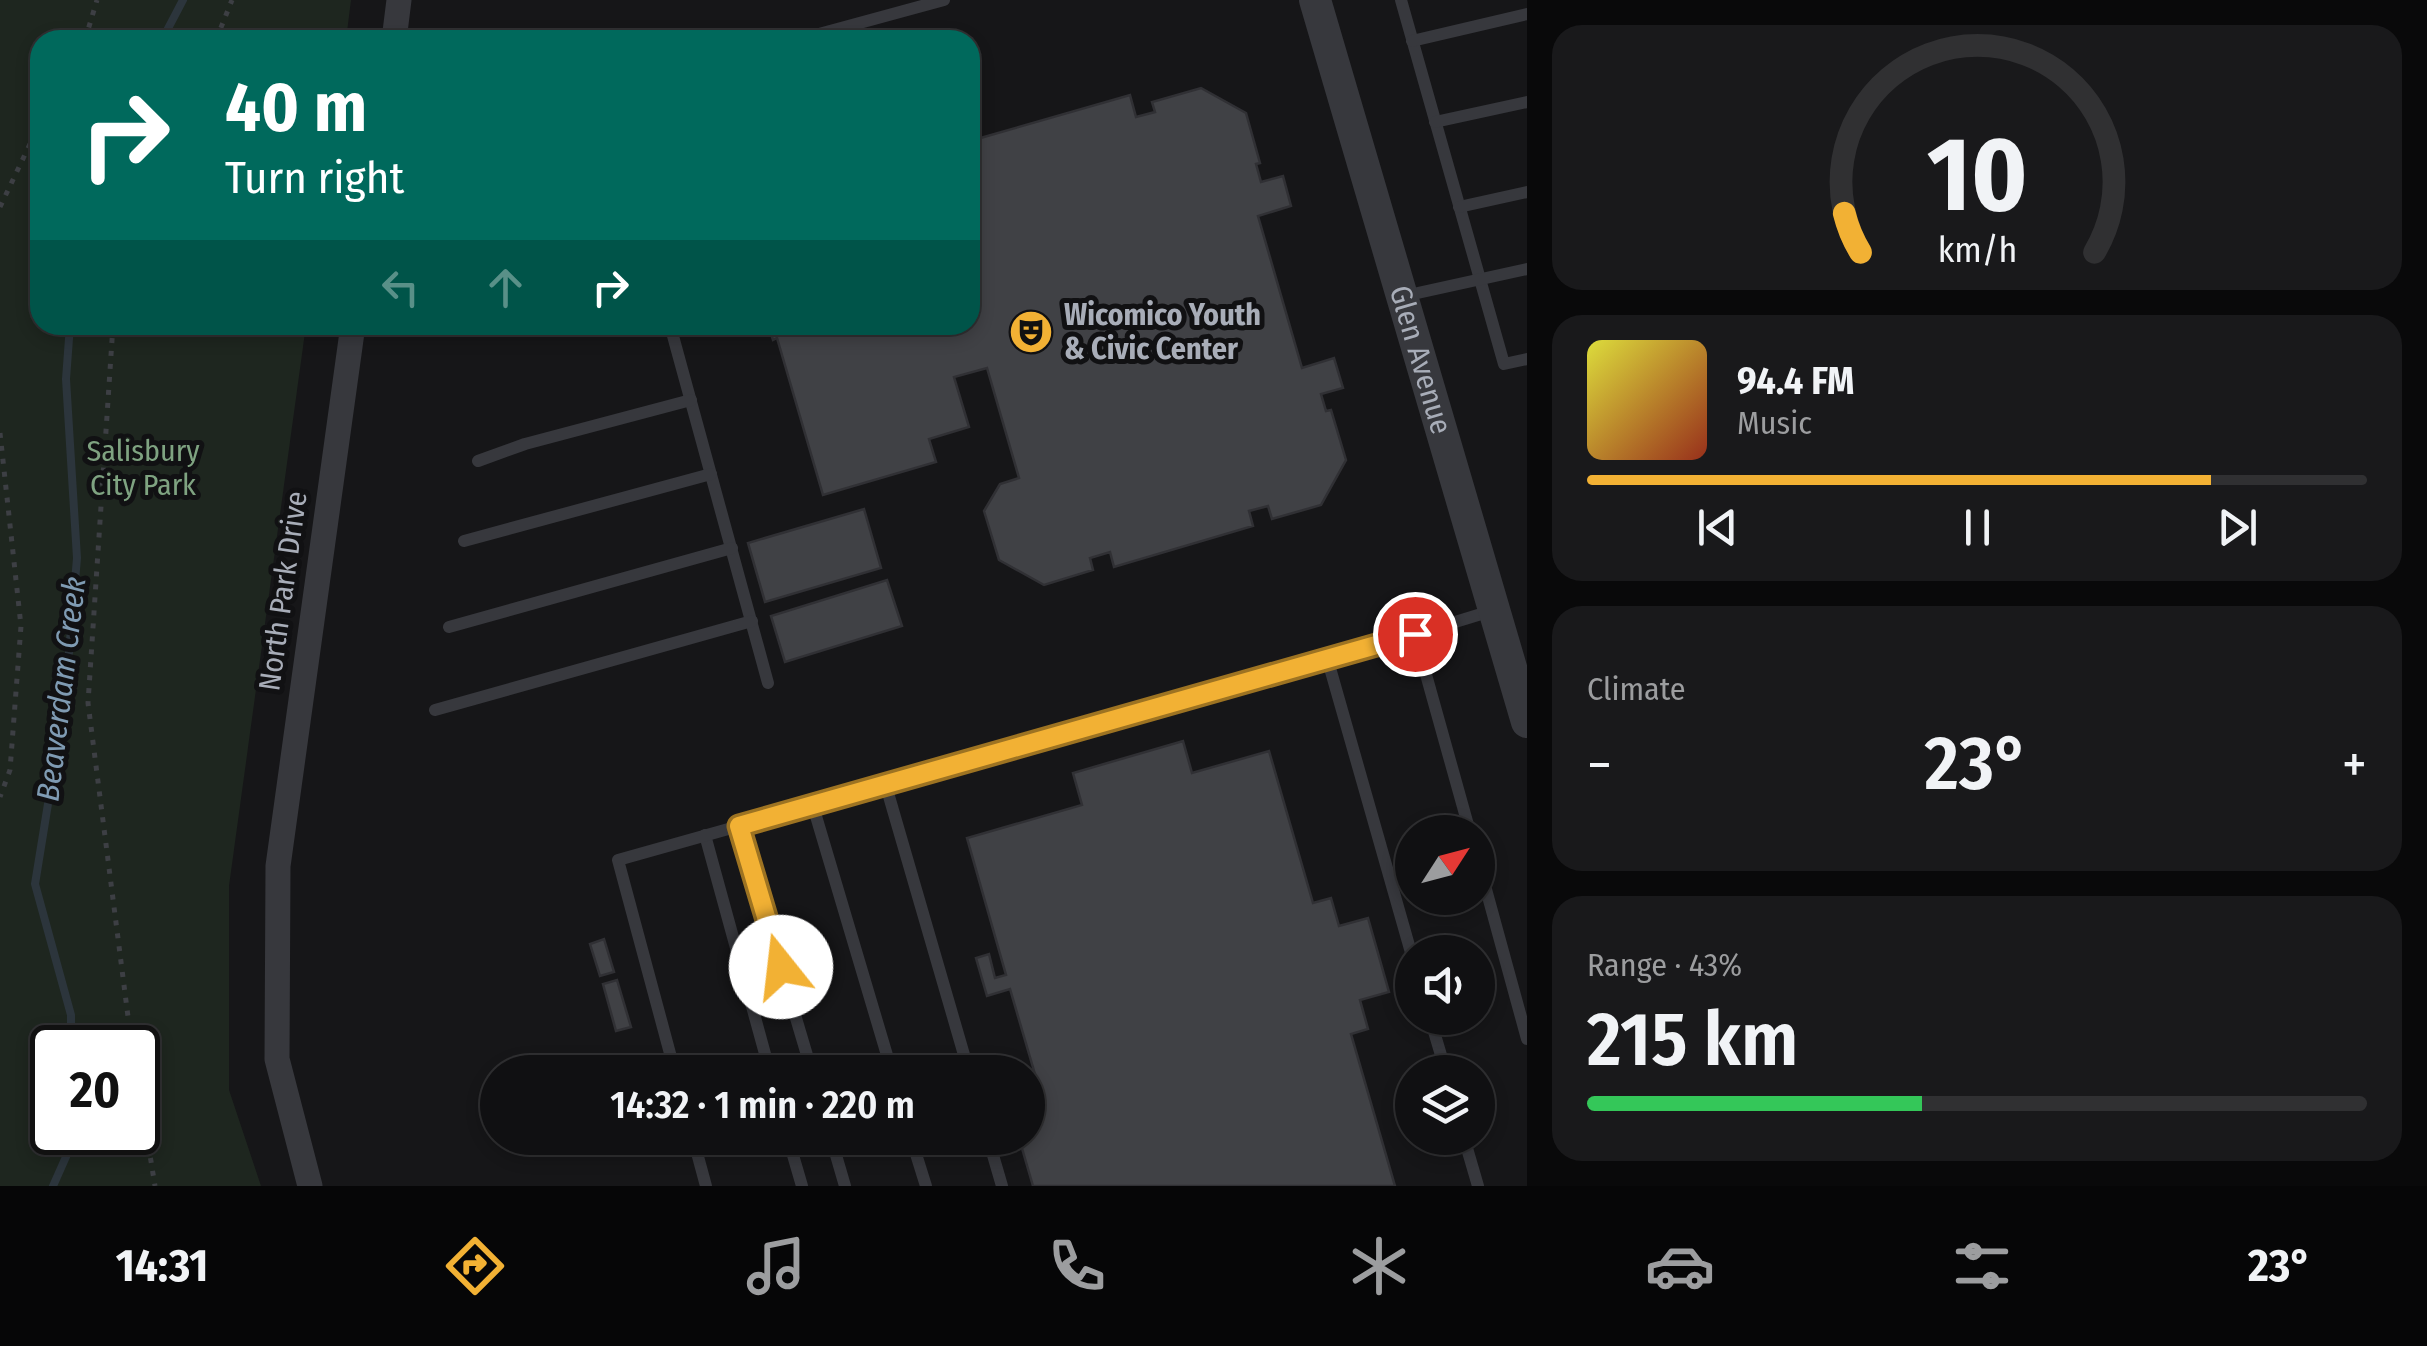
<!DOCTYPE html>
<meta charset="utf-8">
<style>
body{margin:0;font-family:"Fira Sans Condensed",sans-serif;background:#19191b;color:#f1f3f6;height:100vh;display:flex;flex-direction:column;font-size:38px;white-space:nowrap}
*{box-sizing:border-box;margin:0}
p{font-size:32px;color:#9c9d9f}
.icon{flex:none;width:55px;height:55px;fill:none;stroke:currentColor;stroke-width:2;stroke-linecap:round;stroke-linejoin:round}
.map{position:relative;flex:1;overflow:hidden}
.sheet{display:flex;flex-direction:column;gap:25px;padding:25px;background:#09090a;width:900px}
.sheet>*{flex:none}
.hud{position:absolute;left:30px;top:30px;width:950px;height:305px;border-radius:30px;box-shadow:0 5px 15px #0003,0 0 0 2px #303032;background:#00695c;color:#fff;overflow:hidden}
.needle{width:65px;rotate:54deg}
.controls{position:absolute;left:1395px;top:815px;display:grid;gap:20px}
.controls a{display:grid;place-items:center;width:100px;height:100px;border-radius:50%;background:#101012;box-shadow:0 5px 15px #0003,0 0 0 2px #303032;font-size:50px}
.speed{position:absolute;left:30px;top:1025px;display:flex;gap:20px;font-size:50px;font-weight:700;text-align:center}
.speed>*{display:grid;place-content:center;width:130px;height:130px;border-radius:50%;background:#101012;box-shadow:0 5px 15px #0003,0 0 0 2px #303032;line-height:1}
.speed .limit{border:5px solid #111;border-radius:15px;background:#fff;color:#111}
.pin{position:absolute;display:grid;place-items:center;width:85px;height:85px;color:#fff;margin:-42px;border:5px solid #fff;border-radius:50%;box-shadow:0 2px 10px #0007}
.me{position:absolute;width:110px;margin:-55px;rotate:344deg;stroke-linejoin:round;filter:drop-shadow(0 0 8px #0008)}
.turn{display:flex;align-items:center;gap:35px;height:210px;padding:0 30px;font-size:45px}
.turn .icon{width:130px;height:130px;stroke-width:2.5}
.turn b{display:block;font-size:70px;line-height:85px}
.lanes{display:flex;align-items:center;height:95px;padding:0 30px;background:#0003;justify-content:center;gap:50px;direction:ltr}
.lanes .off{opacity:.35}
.big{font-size:75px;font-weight:600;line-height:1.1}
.sheet .tile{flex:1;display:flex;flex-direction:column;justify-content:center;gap:15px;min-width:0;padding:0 35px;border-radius:30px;background:#19191b}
.sheet .dial{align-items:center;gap:0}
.dial svg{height:260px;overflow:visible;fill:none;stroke:#303032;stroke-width:7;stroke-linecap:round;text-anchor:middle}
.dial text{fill:#f1f3f6;stroke:none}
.song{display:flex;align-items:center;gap:30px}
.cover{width:120px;height:120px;border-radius:15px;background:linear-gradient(135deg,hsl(60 70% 55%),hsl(10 70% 35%))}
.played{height:10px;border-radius:5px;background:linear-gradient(90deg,#f2b134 80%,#303032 80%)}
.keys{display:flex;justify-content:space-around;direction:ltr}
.heat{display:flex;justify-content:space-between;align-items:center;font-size:55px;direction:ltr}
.charge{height:15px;border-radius:8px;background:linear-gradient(90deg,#34c759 43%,#303032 0)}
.trip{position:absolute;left:480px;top:1055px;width:565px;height:100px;border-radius:50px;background:#101012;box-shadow:0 5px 15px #0003,0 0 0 2px #303032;font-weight:600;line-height:100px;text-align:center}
.tab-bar{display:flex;height:160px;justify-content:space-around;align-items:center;background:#060607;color:#9c9d9f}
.tab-bar .icon{width:70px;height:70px}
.tab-bar .selected{color:#f2b134}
.tab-bar b{font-size:45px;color:#f1f3f6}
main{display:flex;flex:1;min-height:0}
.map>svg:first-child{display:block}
.green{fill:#1e261f;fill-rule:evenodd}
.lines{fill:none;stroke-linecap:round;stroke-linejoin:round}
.stream{stroke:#2c353c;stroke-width:8}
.building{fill:#404145;stroke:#303034;stroke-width:2.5}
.path{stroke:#3d3f44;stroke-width:5;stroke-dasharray:5 8;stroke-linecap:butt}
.service{stroke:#37383d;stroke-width:12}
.minor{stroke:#37383d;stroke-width:25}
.tertiary{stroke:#37383d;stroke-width:32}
.route-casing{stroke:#9d7322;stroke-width:25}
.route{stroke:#f2b134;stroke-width:18}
.labels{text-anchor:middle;stroke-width:10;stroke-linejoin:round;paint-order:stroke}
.poi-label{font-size:30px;font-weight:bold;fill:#a8adb8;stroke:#111113;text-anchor:start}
.street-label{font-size:30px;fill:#a8adb8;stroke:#111113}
.park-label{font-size:30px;fill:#7fa381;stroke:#111113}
.water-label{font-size:32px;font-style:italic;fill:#7f9bb3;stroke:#111113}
</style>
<main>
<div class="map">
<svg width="1527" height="1186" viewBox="0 0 1527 1186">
<rect width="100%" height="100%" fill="#161618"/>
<path class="green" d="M0 0H351L346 40H40V325H306L229 886V1090L261 1186H0ZM52 1048H138V1132H52Z"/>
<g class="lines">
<g class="stream">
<path d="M162 40 183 0"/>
<path d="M70 325 66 379 77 558 65 699 35 884 71 1015V1048"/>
<path d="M53 1186 69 1150V1132"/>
</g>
</g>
<g class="building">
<path d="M1201 88 1246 113 1260 163 1256 164 1261 182 1283 176 1291 206 1258 216 1302 368 1334 358 1343 388 1321 394 1326 411 1331 410 1346 460 1321 505 1272 519 1268 506 1249 511 1253 526 1114 567 1110 552 1090 558 1093 570 1044 585 999 560 984 511 1000 484 1019 478 987 368 954 377 969 427 929 439 936 462 823 495 777 338 773 340 768 325H970V141L1130 95 1136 117 1155 112 1152 102Z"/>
<path d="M864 509 881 568 765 602 748 543Z"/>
<path d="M887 580 902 626 785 662 771 616Z"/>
<path d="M1183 741 1192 773 1269 751 1313 903 1331 898 1339 926 1368 918 1389 992 1360 1000 1368 1029 1351 1034 1395 1186H1033L1019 1138H1028V1109L1044 1105 1010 989 987 996 976 958 989 954 995 978 1006 975 967 838 1082 805 1073 773Z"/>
<path d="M604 939 614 972 600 976 590 944Z"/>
<path d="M617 980 631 1027 616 1031 603 984Z"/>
</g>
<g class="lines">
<g class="path">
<path d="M85 40 97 0"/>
<path d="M216 40 232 0"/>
<path d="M0 207 40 123"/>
<path d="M113 325 88 703 132 1048"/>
<path d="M0 433 21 626 10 770 0 797"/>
<path d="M138 1081 155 1186"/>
</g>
<g class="service">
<path d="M1401 0 1504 364 1527 359"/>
<path d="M797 40 944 0"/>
<path d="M1412 41 1527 14"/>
<path d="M1435 122 1527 102"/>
<path d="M1459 207 1527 192"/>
<path d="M1404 296 1527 269"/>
<path d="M670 325 768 683"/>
<path d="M478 461 525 444 691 400"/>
<path d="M464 541 711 474"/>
<path d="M449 627 732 548"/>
<path d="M1415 635 1470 832"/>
<path d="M435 710 752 621"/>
<path d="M886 786 969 1072"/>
<path d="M813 806 892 1072"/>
<path d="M705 835 770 1072"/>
<path d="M1478 860 1527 1039"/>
<path d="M1412 956 1328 661 1491 611"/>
<path d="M1430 1018 1446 1072"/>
<path d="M675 1072 618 860 739 826"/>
<path d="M812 1072 739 826 1328 661"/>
<path d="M693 1138 706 1186"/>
<path d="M788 1138 802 1186"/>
<path d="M831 1138 845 1186"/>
<path d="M911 1138 926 1186"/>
<path d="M988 1138 1002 1186"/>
<path d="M1464 1138 1478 1186"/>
</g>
<g class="minor">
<path d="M394 40 399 0"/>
<path d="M310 1186 277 1059 278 866 353 325"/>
</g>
<path class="tertiary" id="s1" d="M1315 0 1527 722"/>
</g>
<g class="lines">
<g class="route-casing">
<path id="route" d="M781 967 739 826 1415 634"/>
</g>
<use href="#route" class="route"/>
</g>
<defs>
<g id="theatre-disc" transform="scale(2.25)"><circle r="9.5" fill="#f2b134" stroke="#111113"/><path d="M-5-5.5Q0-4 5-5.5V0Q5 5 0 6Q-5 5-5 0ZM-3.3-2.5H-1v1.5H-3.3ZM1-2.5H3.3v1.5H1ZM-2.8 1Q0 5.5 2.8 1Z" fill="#111"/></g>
</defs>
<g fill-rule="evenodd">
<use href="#theatre-disc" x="1031" y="332"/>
</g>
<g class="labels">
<g class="poi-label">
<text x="1064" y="325">Wicomico Youth<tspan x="1064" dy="34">&amp; Civic Center</tspan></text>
</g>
<g class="street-label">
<text dy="10" stroke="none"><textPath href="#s1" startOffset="375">Glen Avenue</textPath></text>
<text transform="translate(283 591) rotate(-82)" y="10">North Park Drive</text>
</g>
<g class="park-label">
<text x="143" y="461">Salisbury<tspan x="143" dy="34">City Park</tspan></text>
</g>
<g class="water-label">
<text transform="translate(61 689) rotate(-83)" y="11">Beaverdam Creek</text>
</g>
</g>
</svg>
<div class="controls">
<a><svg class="needle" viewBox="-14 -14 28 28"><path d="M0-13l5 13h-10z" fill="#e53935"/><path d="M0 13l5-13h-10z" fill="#9c9d9f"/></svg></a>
<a><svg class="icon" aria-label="sound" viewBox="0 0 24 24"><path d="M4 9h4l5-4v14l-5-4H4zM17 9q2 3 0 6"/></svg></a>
<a><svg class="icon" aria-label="layers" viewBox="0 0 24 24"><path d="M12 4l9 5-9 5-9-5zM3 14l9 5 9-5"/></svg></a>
</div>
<div class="speed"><div class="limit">20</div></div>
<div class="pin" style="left:1415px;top:634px;background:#d93025"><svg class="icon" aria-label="arrive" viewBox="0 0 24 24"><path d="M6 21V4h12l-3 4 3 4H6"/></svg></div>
<svg class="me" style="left:781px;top:967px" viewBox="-20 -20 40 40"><circle r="19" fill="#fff"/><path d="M0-13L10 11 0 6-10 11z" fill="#f2b134"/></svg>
<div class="trip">14:32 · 1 min · 220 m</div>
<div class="hud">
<div class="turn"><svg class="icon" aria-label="right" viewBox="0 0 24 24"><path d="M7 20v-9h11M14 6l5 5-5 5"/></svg><div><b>40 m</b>Turn right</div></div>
<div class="lanes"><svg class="icon off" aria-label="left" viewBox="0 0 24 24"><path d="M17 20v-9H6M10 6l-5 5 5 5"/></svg><svg class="icon off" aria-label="ahead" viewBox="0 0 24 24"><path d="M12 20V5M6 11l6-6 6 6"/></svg><svg class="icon" aria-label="right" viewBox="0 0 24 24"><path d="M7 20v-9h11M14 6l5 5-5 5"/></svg></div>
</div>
</div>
<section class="sheet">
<div class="tile dial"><svg viewBox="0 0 100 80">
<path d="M14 69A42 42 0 1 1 86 69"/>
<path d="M14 69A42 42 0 0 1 9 57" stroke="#f2b134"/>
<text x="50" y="56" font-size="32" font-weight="700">10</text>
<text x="50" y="72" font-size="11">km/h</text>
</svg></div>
<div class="tile">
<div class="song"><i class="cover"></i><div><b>94.4 FM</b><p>Music</p></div></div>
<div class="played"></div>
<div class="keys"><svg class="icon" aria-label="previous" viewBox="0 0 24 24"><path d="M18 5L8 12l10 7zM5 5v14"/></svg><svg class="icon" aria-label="pause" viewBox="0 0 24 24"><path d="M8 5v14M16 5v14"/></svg><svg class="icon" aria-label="next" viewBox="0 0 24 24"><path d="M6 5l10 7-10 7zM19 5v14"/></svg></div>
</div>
<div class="tile"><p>Climate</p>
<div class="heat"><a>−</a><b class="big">23°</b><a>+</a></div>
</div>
<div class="tile"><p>Range · 43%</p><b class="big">215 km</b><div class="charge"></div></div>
</section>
</main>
<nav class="tab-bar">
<b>14:31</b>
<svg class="icon selected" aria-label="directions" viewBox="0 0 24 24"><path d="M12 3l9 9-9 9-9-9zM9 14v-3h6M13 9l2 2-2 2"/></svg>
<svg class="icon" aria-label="music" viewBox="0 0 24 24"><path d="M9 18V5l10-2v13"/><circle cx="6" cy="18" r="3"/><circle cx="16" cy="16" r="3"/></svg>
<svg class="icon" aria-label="phone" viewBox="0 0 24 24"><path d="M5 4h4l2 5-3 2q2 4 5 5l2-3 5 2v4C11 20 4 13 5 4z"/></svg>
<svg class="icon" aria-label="climate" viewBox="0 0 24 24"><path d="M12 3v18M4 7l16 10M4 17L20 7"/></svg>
<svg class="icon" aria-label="car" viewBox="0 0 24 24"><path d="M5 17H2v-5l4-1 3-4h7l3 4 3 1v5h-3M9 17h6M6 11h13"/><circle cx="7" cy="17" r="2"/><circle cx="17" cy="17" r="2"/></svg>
<svg class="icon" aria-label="filters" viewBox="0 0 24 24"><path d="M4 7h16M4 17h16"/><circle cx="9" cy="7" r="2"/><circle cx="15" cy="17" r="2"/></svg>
<b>23°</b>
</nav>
